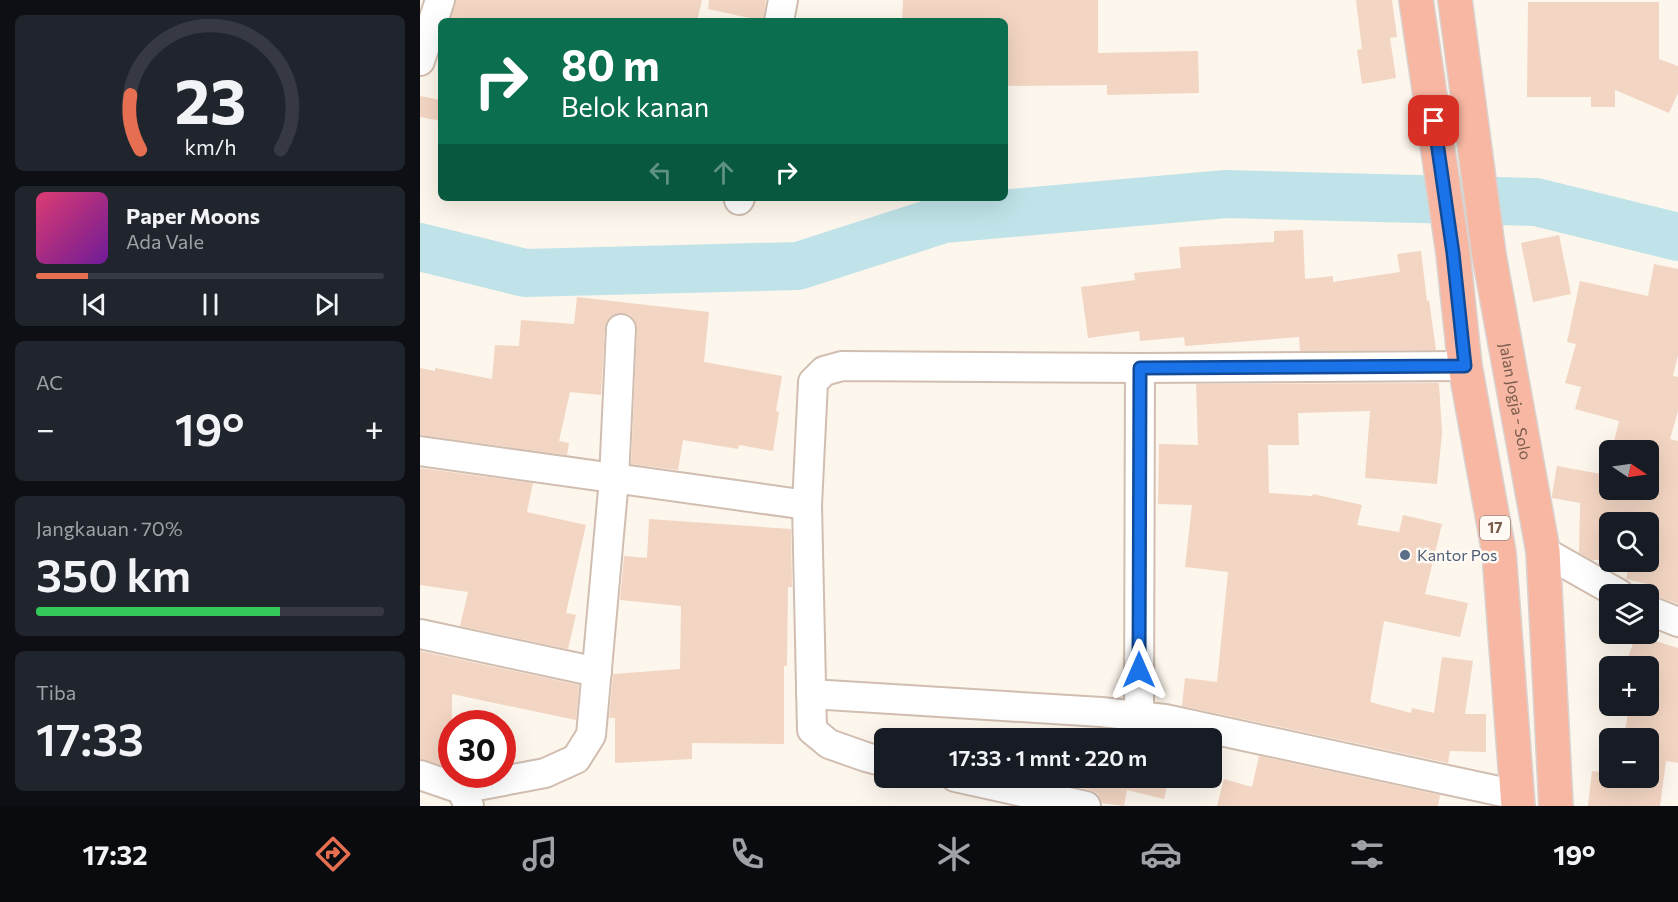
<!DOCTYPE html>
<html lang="id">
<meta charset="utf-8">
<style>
body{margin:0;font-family:Commissioner,sans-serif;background:#20242c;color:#f1f3f6;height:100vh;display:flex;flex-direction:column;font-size:22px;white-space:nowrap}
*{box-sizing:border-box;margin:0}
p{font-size:20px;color:#9ea1a6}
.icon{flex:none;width:33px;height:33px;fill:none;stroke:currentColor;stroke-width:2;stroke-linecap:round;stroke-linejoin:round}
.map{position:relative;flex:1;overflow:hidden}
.sheet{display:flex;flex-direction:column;gap:15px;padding:15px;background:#0d0f14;width:420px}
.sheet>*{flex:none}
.hud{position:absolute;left:18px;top:18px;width:570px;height:183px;border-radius:9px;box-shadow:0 6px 24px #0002;background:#0b6e4f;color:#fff;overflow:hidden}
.needle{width:39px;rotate:103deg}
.tools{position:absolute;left:1179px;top:440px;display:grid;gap:12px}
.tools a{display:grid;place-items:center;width:60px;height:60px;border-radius:9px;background:#171b24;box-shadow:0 6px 24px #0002;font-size:30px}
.speed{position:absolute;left:18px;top:710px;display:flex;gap:12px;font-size:30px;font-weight:700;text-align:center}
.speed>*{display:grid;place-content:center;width:78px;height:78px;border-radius:50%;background:#171b24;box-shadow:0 6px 24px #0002;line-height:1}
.speed .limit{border:9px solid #d22;background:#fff;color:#111}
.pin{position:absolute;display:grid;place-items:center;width:51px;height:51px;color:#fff;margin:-26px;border-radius:12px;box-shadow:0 3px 9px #0006}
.me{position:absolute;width:66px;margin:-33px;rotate:0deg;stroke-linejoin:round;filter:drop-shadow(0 0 4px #0008)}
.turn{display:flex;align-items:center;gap:21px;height:126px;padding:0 24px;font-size:27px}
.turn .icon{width:78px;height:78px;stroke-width:2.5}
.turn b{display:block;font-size:42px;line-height:51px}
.lanes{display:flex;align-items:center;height:57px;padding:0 24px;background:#0003;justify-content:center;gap:30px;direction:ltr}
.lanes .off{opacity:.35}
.big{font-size:45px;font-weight:600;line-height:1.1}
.sheet .tile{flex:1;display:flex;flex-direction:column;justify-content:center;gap:9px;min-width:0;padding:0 21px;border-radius:9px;background:#20242c}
.sheet .dial{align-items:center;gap:0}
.dial svg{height:156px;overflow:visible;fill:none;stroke:#363941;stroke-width:7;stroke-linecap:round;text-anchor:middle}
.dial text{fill:#f1f3f6;stroke:none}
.song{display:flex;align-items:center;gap:18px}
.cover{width:72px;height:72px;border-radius:9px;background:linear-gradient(135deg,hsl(340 70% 55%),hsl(280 70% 35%))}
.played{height:6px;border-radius:3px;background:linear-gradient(90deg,#e76f51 15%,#363941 15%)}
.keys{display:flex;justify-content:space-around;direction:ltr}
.heat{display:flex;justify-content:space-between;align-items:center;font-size:33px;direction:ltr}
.charge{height:9px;border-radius:4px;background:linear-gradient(90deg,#34c759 70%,#363941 0)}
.trip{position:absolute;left:454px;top:728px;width:348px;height:60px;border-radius:9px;background:#171b24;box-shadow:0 6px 24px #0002;font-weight:600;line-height:60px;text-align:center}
.menu{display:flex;height:96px;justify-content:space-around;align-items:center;background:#090b0e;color:#9ea1a6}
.menu .icon{width:42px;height:42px}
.menu .active{color:#e76f51}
.menu b{font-size:27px;color:#f1f3f6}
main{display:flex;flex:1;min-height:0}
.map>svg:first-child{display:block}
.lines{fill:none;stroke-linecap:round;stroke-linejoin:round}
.river{stroke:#bfe3e8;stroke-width:48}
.building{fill:#f3d5c3}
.minor-casing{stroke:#d1beb0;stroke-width:32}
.highway-casing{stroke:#dad1cd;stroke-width:36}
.minor{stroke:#fff;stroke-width:28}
.highway{stroke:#f7b7a3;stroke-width:33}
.route-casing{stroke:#114b97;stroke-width:15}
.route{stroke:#1a73e8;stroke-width:10}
.service-dot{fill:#5c6f8a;stroke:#fffaf3;stroke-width:2}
.labels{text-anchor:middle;stroke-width:5;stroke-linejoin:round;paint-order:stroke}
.shield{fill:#fffaf3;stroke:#a28b7f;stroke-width:1.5}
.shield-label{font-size:15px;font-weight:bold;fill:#7a5c4d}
.street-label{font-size:16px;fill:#7a5c4d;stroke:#fffaf3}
.service-label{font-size:16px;fill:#4e5e75;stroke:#fffaf3;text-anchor:start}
</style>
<main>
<section class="sheet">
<div class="tile dial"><svg viewBox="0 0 100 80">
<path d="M14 69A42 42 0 1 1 86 69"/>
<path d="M14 69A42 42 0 0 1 9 41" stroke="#e76f51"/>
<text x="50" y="56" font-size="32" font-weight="700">23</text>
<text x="50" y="72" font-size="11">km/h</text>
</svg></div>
<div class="tile">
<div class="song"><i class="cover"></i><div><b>Paper Moons</b><p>Ada Vale</p></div></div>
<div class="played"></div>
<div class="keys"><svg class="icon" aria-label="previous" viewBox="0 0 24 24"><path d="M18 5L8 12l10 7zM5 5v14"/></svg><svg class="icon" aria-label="pause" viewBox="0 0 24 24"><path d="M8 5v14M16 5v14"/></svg><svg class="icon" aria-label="next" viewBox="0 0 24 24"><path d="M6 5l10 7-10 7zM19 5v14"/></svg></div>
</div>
<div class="tile"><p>AC</p>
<div class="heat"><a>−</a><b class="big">19°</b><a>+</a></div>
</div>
<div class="tile"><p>Jangkauan · 70%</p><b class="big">350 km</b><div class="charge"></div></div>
<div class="tile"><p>Tiba</p><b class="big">17:33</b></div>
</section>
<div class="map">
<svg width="1258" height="806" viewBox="0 0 1258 806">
<rect width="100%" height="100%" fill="#fdf6ec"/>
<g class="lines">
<path class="river" d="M0 247 105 273 378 266 524 219 806 194 1116 202 1258 237"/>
</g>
<g class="building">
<path d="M36 0H282L277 21H30Z"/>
<path d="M289 0H346L343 21 288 9Z"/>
<path d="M483 0H678V53L778 51 779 93 687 95V85L585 86V21H482Z"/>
<path d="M936 0H972L977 37 970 38 976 78 942 84 937 50 942 49Z"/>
<path d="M1108 2H1239V59L1258 66V93L1249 113 1195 90V107H1171V97H1107Z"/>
<path d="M0 96 21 100V121L0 117Z"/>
<path d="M883 230 885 279 913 276V282L980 272 977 254 1001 251 1007 301 1009 300 1016 350 880 351 879 337 765 346 764 337 720 341 719 331 668 338 661 287 715 280 714 273 761 268 759 247 854 242V231Z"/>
<path d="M1139 235 1151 294 1113 302 1101 243Z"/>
<path d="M1234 264 1258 269V355L1253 376 1258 377V411L1250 439 1258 441V604L1234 595 1224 594 1227 584 1206 579 1210 561H1228V522H1190V560H1172L1159 553 1160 503 1132 498V495L1137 466 1186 475 1190 461V489H1228V450H1192L1199 421 1155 409 1161 387 1145 383 1156 344 1147 342 1160 281 1228 296Z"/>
<path d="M157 297 289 312 284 362 362 376 356 411 359 412 353 451 319 445 318 449 263 440 258 470 211 464 217 330 215 321 210 315 202 313 193 315 187 321 185 328 181 395 150 392 139 441 149 443 147 455 0 435V368L15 371V368L72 379 75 345 99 346 101 320 154 324Z"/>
<path d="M1019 383 1022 433 1017 484 945 478 950 411 878 413 879 445H848L849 493 892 496 893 494 942 505 937 525 979 532 983 515 1022 524 1005 594 1048 603 1040 637 964 621 950 702 991 713 992 708 1014 713 1022 657 1053 661 1045 714H1066V752L1030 751 1028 763 762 706 765 678 797 682 808 572 765 567 772 505 738 504 739 444 778 445 776 384Z"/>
<path d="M0 468 113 483 107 512 166 525 146 613 156 615 148 649 40 626 48 592 0 585Z"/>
<path d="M229 519 371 529 372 587H368L367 666H364V744L272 743V759L195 763V718H189L193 674 260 669 261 606 200 600 204 556 227 558Z"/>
<path d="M1216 635 1258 648V763L1246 761 1240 806H1168L1172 771 1190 773V777H1228V738H1204L1209 705H1228V666H1205Z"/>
<path d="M0 651 159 685 156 720 32 694V745L26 767 0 759Z"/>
<path d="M695 731 721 736V738H693Z"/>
<path d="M839 756 1020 795 1018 806H797L804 779 832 787Z"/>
<path d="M611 777H749L744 799 707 790 704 806 682 803 678 794 670 790Z"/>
</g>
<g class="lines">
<g class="minor-casing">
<g id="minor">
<path d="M359 21 363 0"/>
<path d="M0 61 20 0"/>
<path d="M319 200 320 198"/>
<path d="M0 451 387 505 393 382 404 371 422 366 720 368 1045 366"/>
<path d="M387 505 392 730 409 744 446 757 465 762"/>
<path d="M1123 551 1199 594"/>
<path d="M1228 610 1258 622"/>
<path d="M0 634 177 672"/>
<path d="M391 694 681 712 745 719 1097 795"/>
<path d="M719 716 720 368"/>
<path d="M0 775 41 789 49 806"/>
<path d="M535 777 666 806"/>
<path d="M41 789 125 773 156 759 171 735 194 479 201 329"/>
</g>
</g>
<g class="highway-casing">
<g id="highway">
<path d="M996 0 1033 253 1045 366 1079 553 1098 806"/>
<path id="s1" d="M1035 0 1069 255 1123 551 1136 806"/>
</g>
</g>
<use href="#minor" class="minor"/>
<use href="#highway" class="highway"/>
</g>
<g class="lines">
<g class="route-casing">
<path id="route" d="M719 670 720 368 1045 366 1033 253 1014 121"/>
</g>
<use href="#route" class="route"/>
</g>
<circle class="service-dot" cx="985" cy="555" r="6"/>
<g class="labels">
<rect class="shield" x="1060" y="516" width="30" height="24" rx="4.5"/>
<g class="shield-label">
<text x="1075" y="533">17</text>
</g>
<g class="street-label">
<text dy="6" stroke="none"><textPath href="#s1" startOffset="406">Jalan Jogja - Solo</textPath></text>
</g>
<g class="service-label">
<text x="997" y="561">Kantor Pos</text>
</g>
</g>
</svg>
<div class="tools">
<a><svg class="needle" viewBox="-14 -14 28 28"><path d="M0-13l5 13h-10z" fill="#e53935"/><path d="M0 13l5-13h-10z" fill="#9ea1a6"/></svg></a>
<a><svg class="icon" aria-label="search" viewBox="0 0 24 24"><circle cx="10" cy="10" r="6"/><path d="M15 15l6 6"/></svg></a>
<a><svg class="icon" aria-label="layers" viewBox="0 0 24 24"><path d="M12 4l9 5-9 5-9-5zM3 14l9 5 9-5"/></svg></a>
<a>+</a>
<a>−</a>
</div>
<div class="speed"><div class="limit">30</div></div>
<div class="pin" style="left:1014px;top:121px;background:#d93025"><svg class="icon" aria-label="arrive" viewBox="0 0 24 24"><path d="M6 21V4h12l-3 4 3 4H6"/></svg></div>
<svg class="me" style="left:719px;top:670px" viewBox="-20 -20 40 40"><path d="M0-17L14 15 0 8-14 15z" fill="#1a73e8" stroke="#fff" stroke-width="4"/></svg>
<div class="trip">17:33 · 1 mnt · 220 m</div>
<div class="hud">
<div class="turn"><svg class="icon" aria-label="right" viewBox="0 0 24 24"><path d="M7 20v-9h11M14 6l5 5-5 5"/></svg><div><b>80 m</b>Belok kanan</div></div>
<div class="lanes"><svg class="icon off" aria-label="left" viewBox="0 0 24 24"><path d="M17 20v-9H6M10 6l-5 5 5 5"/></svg><svg class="icon off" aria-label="ahead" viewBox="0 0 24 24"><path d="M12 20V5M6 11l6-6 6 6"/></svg><svg class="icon" aria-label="right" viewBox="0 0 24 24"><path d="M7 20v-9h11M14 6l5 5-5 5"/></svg></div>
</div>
</div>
</main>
<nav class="menu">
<b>17:32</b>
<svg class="icon active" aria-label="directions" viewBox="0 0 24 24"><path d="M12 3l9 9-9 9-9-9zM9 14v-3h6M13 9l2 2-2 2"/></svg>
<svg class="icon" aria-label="music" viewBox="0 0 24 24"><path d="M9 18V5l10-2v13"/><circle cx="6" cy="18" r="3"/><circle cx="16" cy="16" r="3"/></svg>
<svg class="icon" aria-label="phone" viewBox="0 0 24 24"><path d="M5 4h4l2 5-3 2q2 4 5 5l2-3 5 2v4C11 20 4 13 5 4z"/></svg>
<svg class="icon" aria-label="climate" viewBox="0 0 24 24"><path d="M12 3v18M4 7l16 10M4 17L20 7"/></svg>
<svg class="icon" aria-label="car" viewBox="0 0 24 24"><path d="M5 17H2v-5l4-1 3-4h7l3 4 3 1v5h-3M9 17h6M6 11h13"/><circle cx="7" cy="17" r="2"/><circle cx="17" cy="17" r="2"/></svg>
<svg class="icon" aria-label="filters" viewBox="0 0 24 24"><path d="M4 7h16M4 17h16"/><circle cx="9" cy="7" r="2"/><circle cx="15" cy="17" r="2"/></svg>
<b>19°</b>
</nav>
